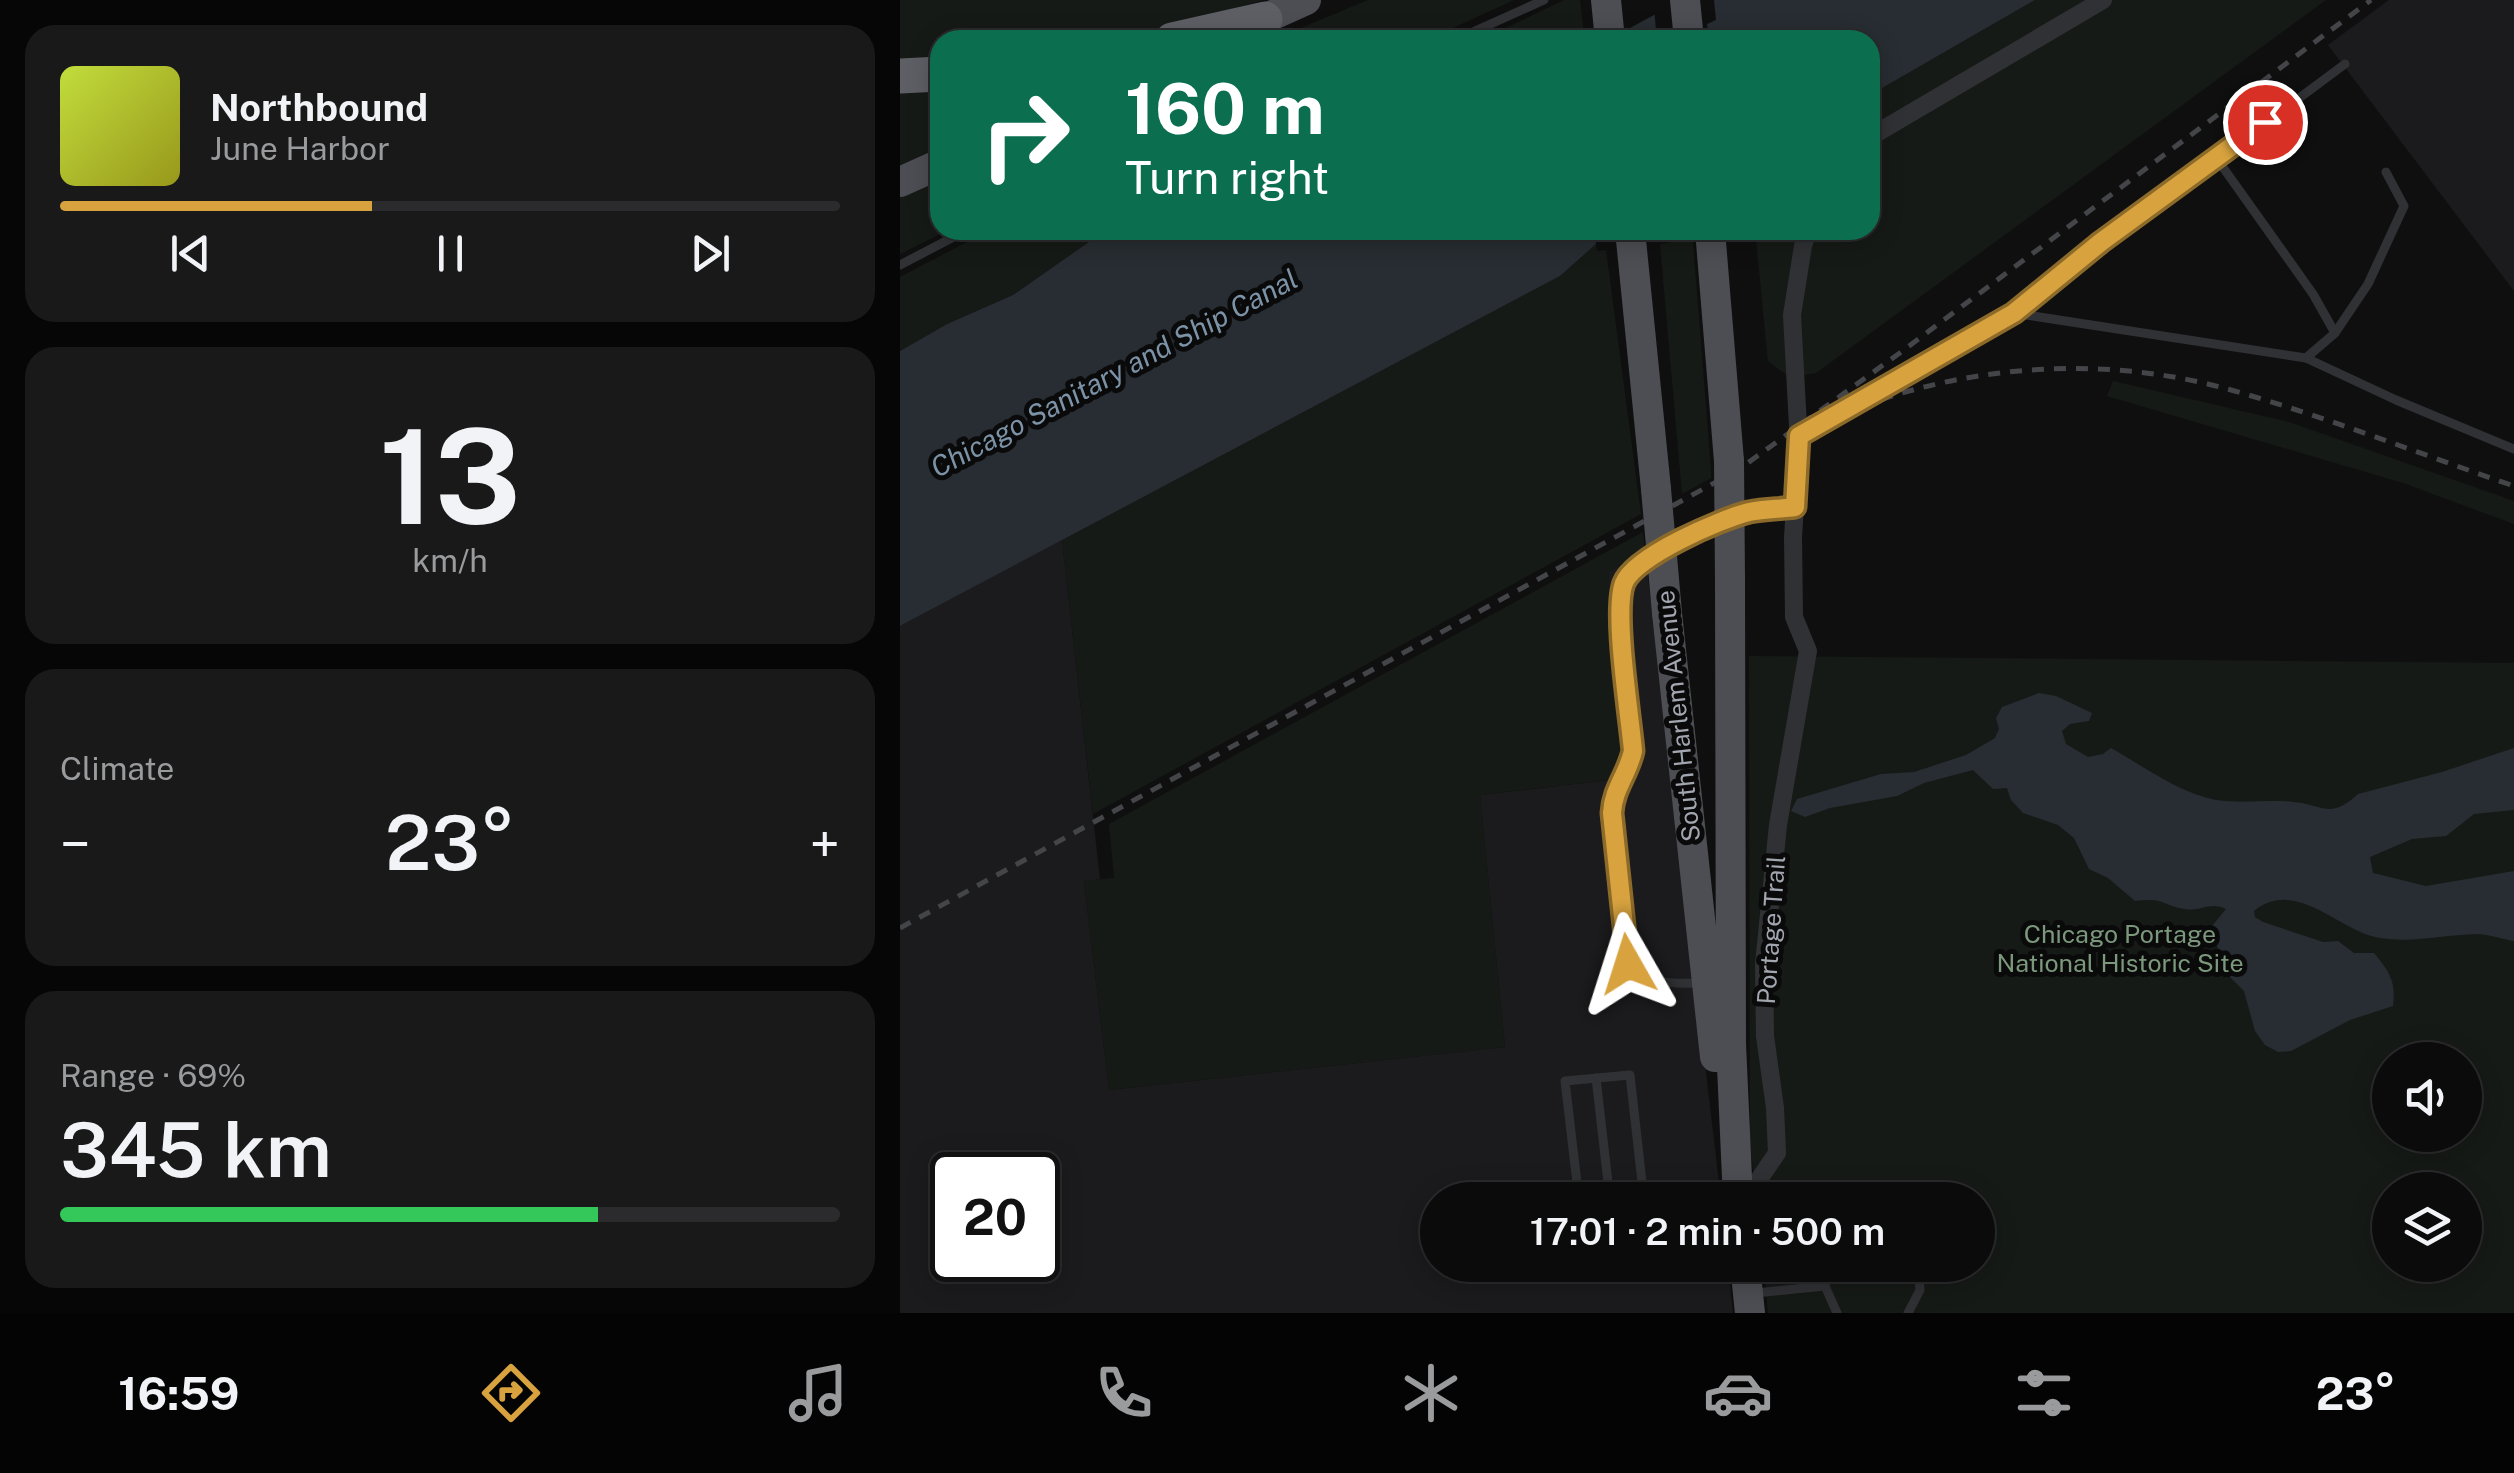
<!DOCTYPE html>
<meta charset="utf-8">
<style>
body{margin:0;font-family:"Public Sans",sans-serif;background:#19191a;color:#f1f3f6;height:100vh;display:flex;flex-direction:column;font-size:38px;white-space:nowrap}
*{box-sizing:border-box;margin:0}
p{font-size:32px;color:#9a9b9d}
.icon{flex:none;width:55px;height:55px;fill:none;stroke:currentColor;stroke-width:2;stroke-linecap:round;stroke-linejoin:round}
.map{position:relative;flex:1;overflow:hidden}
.panel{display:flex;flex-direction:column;gap:25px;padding:25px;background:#060607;width:900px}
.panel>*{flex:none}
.hud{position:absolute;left:30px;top:30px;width:950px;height:210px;border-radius:30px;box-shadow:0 5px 25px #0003,0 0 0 2px #2b2b2d;background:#0b6e4f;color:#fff;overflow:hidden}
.controls{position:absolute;left:1472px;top:1042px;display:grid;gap:20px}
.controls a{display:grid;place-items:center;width:110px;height:110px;border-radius:50%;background:#0b0b0c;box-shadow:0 5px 25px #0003,0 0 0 2px #2b2b2d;font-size:50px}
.speed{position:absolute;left:30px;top:1152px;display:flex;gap:20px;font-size:50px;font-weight:700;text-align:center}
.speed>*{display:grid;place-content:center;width:130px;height:130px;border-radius:50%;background:#0b0b0c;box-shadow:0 5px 25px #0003,0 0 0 2px #2b2b2d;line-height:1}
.speed .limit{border:5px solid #111;border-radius:15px;background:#fff;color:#111}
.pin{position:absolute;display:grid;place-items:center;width:85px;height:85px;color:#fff;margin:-42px;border:5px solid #fff;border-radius:50%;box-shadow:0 2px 10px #0007}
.me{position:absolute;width:110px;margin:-55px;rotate:354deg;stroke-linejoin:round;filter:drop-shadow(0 0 8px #0008)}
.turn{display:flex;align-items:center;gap:35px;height:210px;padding:0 30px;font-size:45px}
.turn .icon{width:130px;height:130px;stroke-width:2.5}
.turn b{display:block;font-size:70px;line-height:85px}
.big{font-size:75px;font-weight:600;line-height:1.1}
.panel .card{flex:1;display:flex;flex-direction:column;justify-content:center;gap:15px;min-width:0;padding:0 35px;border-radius:30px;background:#19191a}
.panel .dial{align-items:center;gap:0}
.dial b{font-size:130px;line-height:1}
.song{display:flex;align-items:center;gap:30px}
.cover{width:120px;height:120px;border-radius:15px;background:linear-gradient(135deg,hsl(70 70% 55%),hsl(60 70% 35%))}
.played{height:10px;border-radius:5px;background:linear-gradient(90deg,#d8a33f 40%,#2b2b2d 40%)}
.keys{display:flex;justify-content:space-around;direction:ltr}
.heat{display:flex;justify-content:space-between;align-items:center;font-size:55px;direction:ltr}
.charge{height:15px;border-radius:8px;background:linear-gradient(90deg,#34c759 69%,#2b2b2d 0)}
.trip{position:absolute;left:520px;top:1182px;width:575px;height:100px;border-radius:50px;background:#0b0b0c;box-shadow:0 5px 25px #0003,0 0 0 2px #2b2b2d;font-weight:600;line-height:100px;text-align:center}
.tab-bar{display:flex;height:160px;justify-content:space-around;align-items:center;background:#040405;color:#9a9b9d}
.tab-bar .icon{width:70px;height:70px}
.tab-bar .active{color:#d8a33f}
.tab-bar b{font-size:45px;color:#f1f3f6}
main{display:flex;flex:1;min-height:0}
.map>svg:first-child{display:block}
.built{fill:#1b1b1d;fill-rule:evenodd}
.green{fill:#161a16;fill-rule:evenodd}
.water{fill:#272d32}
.pier{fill:#0f0f10}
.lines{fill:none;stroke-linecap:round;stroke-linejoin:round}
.service{stroke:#303134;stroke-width:9}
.minor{stroke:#303134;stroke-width:18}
.primary{stroke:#4d4e53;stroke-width:30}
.motorway{stroke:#5d5f65;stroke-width:35}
.rail{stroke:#444549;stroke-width:5;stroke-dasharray:12 10;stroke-linecap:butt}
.primary-bridge{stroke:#4d4e53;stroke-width:30}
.route-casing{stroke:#8c6a29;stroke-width:25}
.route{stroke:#d8a33f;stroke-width:18}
.labels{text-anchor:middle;stroke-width:10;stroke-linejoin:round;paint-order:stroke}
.street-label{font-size:25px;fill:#a2a6af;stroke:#0a0a0b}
.park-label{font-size:25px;fill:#7b987c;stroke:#0a0a0b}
.water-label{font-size:28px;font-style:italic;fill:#7c93a7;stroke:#0a0a0b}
</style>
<main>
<section class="panel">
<div class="card">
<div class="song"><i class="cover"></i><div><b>Northbound</b><p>June Harbor</p></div></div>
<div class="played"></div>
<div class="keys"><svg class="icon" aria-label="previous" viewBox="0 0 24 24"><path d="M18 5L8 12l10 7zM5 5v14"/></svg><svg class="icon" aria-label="pause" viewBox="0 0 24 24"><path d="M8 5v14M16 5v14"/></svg><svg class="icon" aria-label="next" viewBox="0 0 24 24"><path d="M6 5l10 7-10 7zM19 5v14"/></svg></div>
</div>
<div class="card dial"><b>13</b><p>km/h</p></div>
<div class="card"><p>Climate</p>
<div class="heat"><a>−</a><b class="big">23°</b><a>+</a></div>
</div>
<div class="card"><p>Range · 69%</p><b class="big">345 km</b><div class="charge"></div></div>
</section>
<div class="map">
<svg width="1614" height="1313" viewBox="0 0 1614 1313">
<rect width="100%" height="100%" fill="#0f0f10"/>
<g class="built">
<path d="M1489 0H1614V291L1428 45Z"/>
<path d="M162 540 200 879 184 882 209 1090 605 1047 580 795 709 780 725 753 708 572 745 551 821 1200H538V1265H828L833 1313H0V626ZM52 1175H138V1260H52Z"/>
</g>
<g class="green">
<path d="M0 0H364L221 40H40V65L0 66Z"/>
<path d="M468 0H614L527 40H372Z"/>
<path d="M664 0H680L684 34 675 35V40H581Z"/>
<path d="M1135 0H1426L916 373 889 377 868 361 855 230H970V95Z"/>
<path d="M40 91V155L0 175V93Z"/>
<path d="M40 172V230H48L0 254V192Z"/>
<path d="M90 230H206L113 295 47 324 0 351V277Z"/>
<path d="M771 230H792L811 470V478L782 494 760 244 772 242Z"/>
<path d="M696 244 697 251 706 250 741 514 193 814 162 540 660 276Z"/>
<path d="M1213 381 1389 422 1614 501V524L1503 483 1207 396Z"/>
<path d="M743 532 745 551 708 572 726 734V753L708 780 580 795 605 1047 209 1090 184 881 214 878 209 824Z"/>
<path d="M849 656 1614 663V1313H868L863 1265H1078V1200H856L850 1142ZM1490 1060H1565V1135H1490ZM1490 1190H1565V1265H1490Z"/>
</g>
<g class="water">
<path d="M770 0H1135L970 95V40H708L754 15Z"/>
<path d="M206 230H694L696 244 660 276 0 626V351L47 324 113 295Z"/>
<path d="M1139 693 1156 696 1192 713 1189 721 1170 724 1162 731 1166 744 1188 757 1203 754 1211 748C1243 766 1279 793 1316 800 1342 804 1368 799 1394 802 1424 805 1430 820 1458 794L1542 772 1614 748V810L1574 814 1546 836 1512 839 1470 857 1473 873 1526 886 1614 871V941C1602 939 1588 934 1576 934 1542 935 1510 944 1475 937 1437 928 1395 878 1354 911L1355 917 1363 922 1423 942 1438 941 1454 953H1474C1490 972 1496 982 1493 1006L1450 1020 1391 1051 1378 1052 1365 1045 1355 1031 1344 991 1330 977 1315 941 1312 926 1326 909C1311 901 1300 912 1285 909 1260 905 1266 897 1235 901L1208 878 1189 869 1174 838 1158 825 1123 813 1111 800 1107 788 1093 789 1073 770 1024 783 997 796 930 808 905 817 891 811 897 799 981 774 1014 772 1066 755 1095 738 1099 729 1096 718 1102 707Z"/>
</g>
<path class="pier" d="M763 0H814L816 20 807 24 809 40H770L769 29 756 30 754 8Z"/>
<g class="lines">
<g class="service">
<path d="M555 40 644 0"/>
<path d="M1317 159 1445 64"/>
<path d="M0 265 67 230"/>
<path d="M1435 333 1468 284 1504 206 1486 172"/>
<path d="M1406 358 1496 400 1614 449"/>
<path d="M899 437 1113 313 1201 242 1317 159 1413 294 1435 333 1406 358 1113 313"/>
<path d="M804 983C777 984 746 985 728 963L711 813C713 789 728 774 733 751 730 716 713 611 724 583 735 556 821 519 849 512 864 509 880 509 895 507"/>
<path d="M696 1078 710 1200"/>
<path d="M679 1200 665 1081 730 1075 744 1200"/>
<path d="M929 1265 925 1286 937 1313"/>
<path d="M856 1293 925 1286"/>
<path d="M1008 1313 1020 1290 1018 1265"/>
</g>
<g class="minor">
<path d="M970 137 1203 0"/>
<path d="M845 1200 877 1153 875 1108 865 1036 864 964 878 825 908 651 894 617 893 537 899 445 892 315 903 246 908 230"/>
</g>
<g class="primary">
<path d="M706 0 710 40"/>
<path d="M785 0 789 40"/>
<path d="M342 29 406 0"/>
<path d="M0 182 40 164"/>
<path d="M730 230 756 489"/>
<path d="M810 230 829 461"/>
<path d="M830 579 831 1044 838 1200"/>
<path d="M767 613 815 1057"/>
<path d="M845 1265 850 1313"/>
</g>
<g class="motorway">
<path d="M272 40 365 19"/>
<path d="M0 76 40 74"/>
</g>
<g class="rail">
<path d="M920 424C1046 365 1197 352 1331 390 1427 417 1520 454 1614 486"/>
<path d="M0 928 838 470 997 355 1471 0"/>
</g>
<g class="primary-bridge">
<path d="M829 461 830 579"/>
<path d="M756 489 767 613"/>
</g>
</g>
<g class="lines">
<g class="route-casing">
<path id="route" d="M728 964 712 813C713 789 728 774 733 751 730 716 713 611 724 583 735 556 821 519 849 512 864 509 880 509 895 507L899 436 1114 313 1201 242 1365 122"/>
</g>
<use href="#route" class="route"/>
</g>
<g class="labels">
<g class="street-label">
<text transform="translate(778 716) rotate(-96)" y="9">South Harlem Avenue</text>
<text transform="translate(871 930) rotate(-86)" y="9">Portage Trail</text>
</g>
<g class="park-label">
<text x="1220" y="943">Chicago Portage<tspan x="1220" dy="29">National Historic Site</tspan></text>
</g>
<g class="water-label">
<text transform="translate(214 373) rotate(-28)" y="10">Chicago Sanitary and Ship Canal</text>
</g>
</g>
</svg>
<div class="controls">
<a><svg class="icon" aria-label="sound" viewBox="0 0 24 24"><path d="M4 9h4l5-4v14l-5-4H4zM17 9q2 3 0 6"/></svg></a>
<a><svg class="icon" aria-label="layers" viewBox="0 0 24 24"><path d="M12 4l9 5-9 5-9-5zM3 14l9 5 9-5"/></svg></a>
</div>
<div class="speed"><div class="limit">20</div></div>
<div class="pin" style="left:1365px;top:122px;background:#d93025"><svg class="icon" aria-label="arrive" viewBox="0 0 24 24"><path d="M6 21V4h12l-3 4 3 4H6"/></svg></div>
<svg class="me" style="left:728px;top:964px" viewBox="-20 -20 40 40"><path d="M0-17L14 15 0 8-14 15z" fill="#d8a33f" stroke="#fff" stroke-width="4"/></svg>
<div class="trip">17:01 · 2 min · 500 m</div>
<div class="hud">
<div class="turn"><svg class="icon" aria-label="right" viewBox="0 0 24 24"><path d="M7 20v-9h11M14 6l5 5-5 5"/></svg><div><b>160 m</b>Turn right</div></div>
</div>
</div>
</main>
<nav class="tab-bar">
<b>16:59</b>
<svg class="icon active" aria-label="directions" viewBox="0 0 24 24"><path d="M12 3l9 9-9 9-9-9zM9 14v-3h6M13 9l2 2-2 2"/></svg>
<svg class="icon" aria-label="music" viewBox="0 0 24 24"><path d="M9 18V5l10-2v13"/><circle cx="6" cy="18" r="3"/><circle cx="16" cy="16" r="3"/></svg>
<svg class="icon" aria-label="phone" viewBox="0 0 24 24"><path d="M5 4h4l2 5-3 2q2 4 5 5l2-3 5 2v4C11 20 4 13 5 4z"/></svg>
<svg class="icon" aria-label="climate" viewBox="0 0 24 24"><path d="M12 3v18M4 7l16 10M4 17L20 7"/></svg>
<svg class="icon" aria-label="car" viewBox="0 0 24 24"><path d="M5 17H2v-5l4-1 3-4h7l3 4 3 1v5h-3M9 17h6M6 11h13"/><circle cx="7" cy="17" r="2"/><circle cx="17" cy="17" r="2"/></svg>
<svg class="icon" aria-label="filters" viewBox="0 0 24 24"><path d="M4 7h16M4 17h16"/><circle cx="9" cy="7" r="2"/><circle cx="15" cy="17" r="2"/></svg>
<b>23°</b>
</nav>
